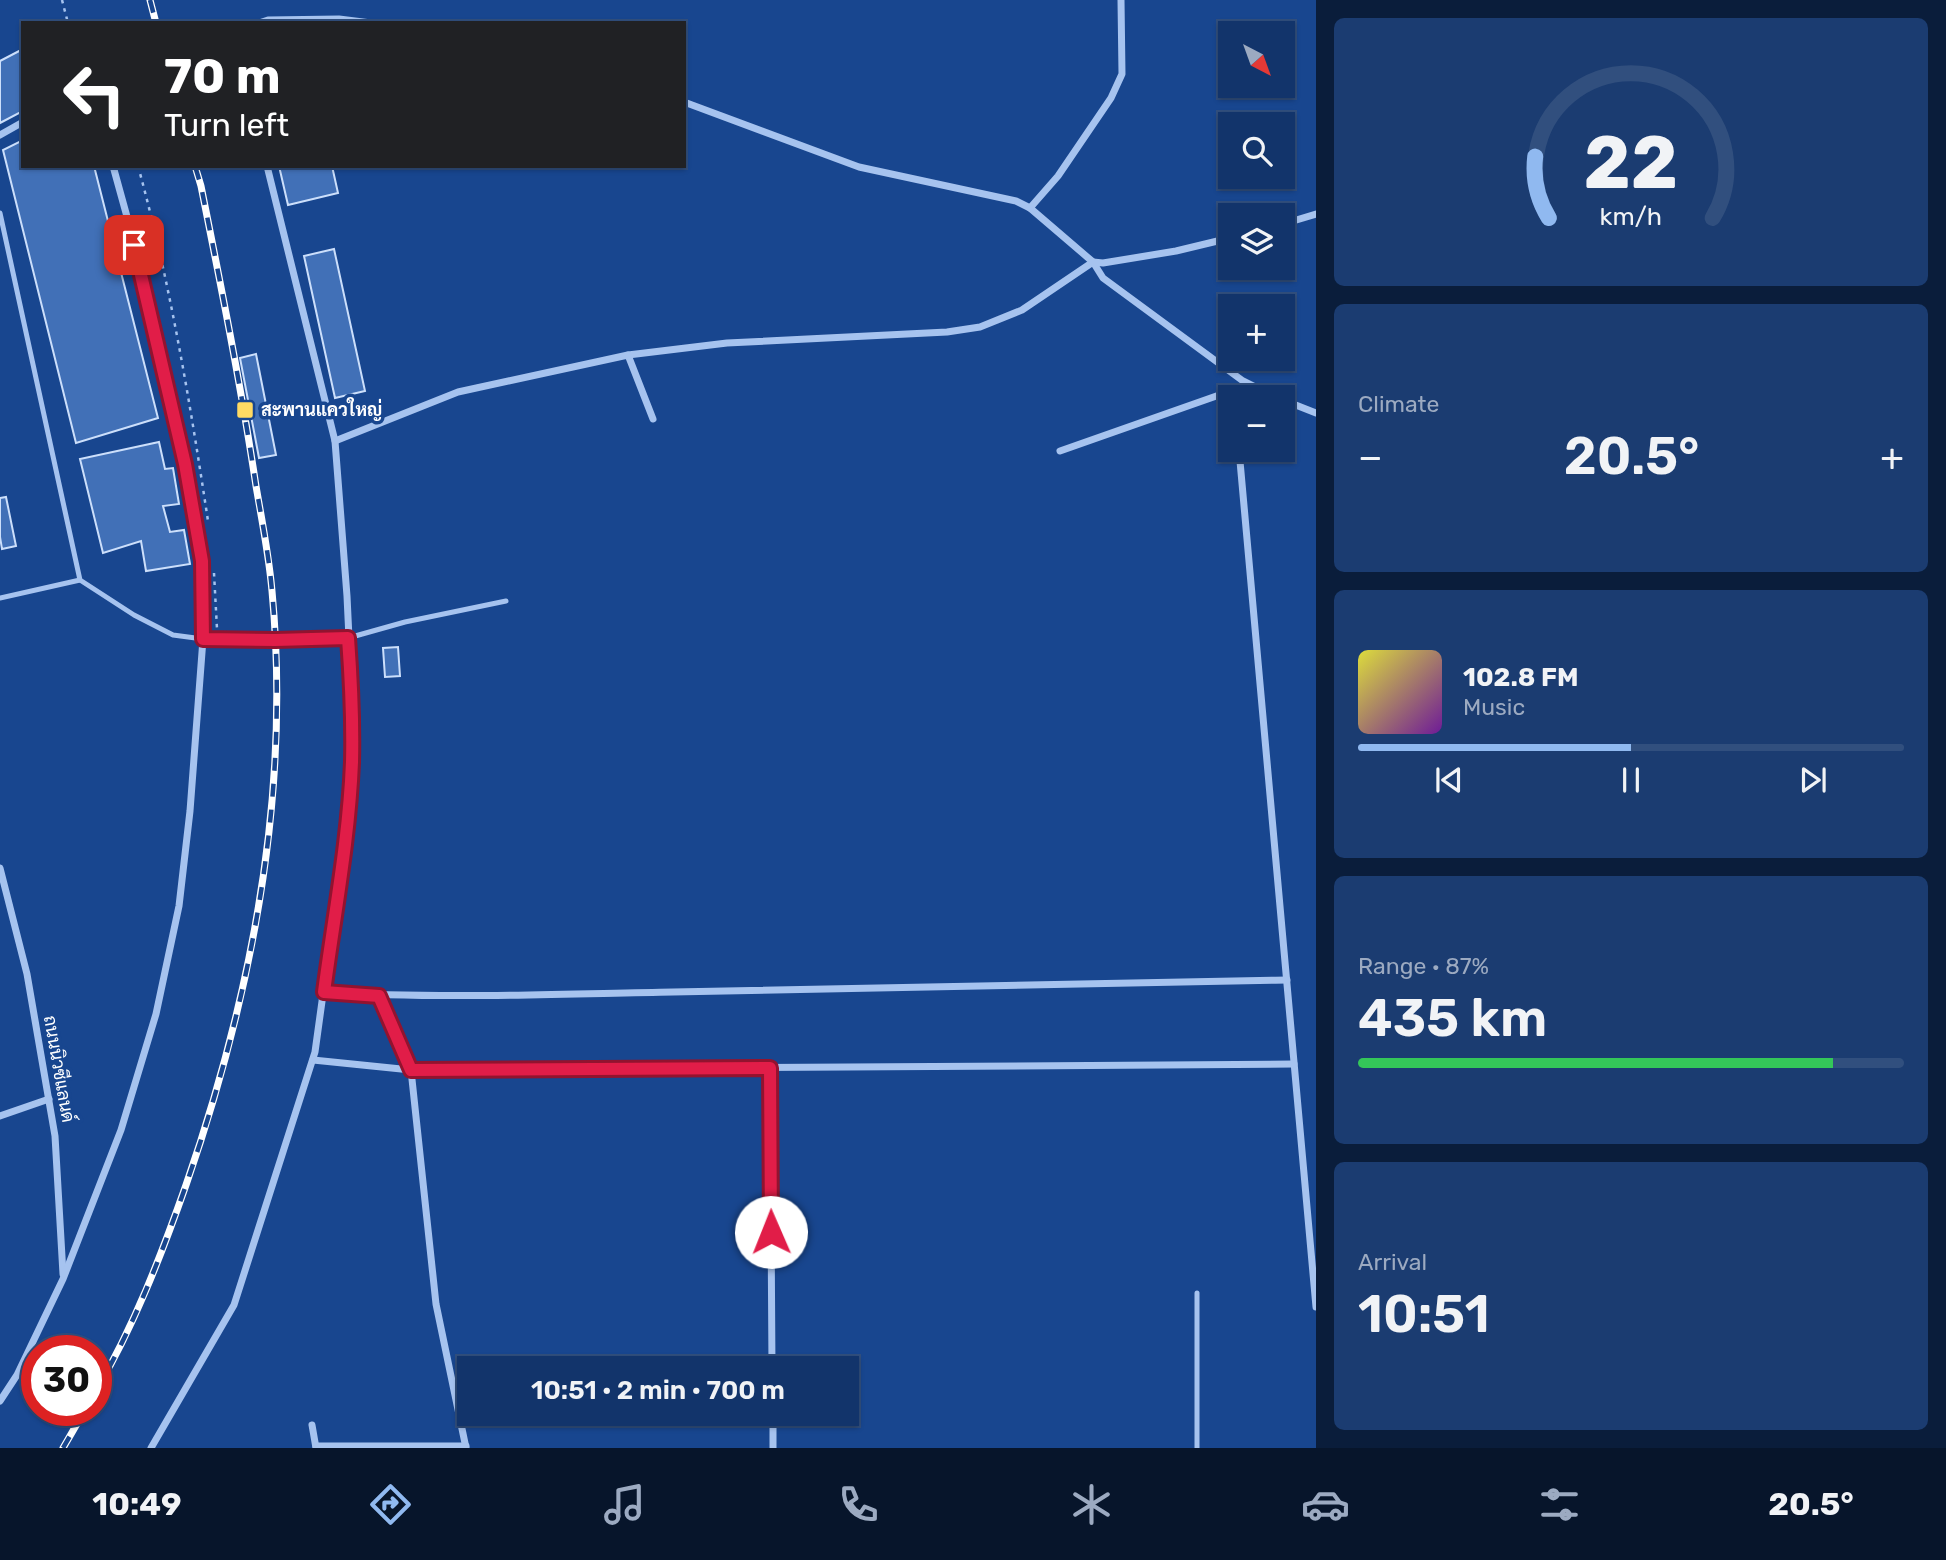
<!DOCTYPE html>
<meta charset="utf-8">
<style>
body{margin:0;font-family:Rubik,Sarabun,sans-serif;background:#1b3c71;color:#f1f3f6;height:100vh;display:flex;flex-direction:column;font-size:26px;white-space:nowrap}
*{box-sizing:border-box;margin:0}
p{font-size:23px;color:#9caac1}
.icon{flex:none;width:38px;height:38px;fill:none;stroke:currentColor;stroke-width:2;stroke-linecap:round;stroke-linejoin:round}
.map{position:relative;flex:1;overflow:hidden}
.side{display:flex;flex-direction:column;gap:18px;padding:18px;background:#0a1d3b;width:630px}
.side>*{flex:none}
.guide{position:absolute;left:21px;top:21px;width:665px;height:147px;border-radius:0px;box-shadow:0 2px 5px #0004,0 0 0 2px #314f7e;background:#202124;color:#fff;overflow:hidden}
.needle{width:46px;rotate:139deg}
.fabs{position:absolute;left:1218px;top:21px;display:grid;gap:14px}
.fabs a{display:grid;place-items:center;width:77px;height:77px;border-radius:0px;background:#12346b;box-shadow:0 2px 5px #0004,0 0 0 2px #314f7e;font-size:35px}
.speed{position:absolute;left:21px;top:1335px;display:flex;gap:14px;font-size:35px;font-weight:700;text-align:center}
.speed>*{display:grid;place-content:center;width:91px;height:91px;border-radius:50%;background:#12346b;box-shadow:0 2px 5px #0004,0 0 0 2px #314f7e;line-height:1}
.speed .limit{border:10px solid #d22;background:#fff;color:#111}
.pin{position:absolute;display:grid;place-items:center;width:60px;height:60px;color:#fff;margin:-30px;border-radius:14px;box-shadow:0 4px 10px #0006}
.me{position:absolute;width:77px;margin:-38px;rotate:359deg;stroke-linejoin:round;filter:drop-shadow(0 0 5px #0008)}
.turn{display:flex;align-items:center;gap:24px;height:147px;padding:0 28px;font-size:32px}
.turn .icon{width:91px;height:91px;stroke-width:2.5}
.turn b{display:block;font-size:49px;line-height:60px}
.big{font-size:52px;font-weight:600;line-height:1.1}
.side .card{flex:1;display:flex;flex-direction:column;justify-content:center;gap:10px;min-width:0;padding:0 24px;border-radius:10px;background:#1b3c71}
.side .dial{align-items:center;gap:0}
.dial svg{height:182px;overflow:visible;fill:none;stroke:#314f7e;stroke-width:7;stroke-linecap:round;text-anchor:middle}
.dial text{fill:#f1f3f6;stroke:none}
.song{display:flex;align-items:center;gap:21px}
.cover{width:84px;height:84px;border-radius:10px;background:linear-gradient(135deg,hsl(60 70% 55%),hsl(280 70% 35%))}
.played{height:7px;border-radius:4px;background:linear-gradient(90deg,#90b9f0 50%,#314f7e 50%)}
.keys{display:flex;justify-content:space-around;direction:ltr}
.heat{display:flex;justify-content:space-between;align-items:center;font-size:38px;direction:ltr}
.charge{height:10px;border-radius:5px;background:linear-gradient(90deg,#34c759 87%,#314f7e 0)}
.trip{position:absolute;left:457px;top:1356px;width:402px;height:70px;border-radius:0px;background:#12346b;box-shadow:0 2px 5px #0004,0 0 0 2px #314f7e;font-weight:600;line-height:70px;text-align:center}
.tab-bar{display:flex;height:112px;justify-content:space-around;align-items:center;background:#07152b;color:#9caac1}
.tab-bar .icon{width:49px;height:49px}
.tab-bar .active{color:#90b9f0}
.tab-bar b{font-size:32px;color:#f1f3f6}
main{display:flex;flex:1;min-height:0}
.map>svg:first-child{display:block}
.building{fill:#4170b7;stroke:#ccdffb;stroke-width:2}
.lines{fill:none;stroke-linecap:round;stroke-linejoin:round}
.path{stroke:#a6c3ef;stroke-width:2.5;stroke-dasharray:3.5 5;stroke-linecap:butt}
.lane{stroke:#a6c3ef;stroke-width:5}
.street{stroke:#a6c3ef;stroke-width:7}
.rail-casing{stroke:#fff;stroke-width:7}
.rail{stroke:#18468f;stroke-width:4.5;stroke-dasharray:13;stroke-linecap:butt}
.route-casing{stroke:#92132f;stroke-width:18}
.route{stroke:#e11d48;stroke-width:12}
.poi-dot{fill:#ffda63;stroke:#18468f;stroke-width:2.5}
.labels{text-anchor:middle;stroke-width:7;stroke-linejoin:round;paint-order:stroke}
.poi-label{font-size:18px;font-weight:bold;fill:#fff;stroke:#18468f;text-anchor:start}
.street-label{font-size:18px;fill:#fff;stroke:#18468f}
</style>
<main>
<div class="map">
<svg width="1316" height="1448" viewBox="0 0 1316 1448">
<rect width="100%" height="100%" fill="#18468f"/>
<g class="building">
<path d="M23 49V111L0 123V61Z"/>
<path d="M23 140V166H94L158 418 76 443 3 150Z"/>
<path d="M279 166H332L338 193 288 205Z"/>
<path d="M334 249 365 391 335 398 304 256Z"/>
<path d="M256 354 276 455 259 458 240 358Z"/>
<path d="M159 442 165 469 173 468 179 504 163 506 170 532 184 530 190 564 146 571 141 541 103 553 80 459Z"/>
<path d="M6 497 16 546 2 549 0 537V498Z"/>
<path d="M398 647 400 676 385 677 383 648Z"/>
</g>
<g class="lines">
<g class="path">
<path d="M62 0 68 23"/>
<path d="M138 166C170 282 190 402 208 521"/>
<path d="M214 573 217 629"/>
</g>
<g class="lane">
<path d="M0 213 80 580 134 615 173 635 203 639"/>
<path d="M0 598 80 580"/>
<path d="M348 638 405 622 506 601"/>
<path d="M1197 1293V1448"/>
</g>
<g class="street">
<path d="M259 23 268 20 339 19 371 23"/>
<path d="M684 102 859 167 1016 201 1030 208 1093 262 1103 278 1243 381 1275 397"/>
<path d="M0 135 23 122"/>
<path d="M1030 208 1058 176 1111 98 1122 74 1121 0"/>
<path d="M1283 224 1316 214"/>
<path d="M628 355 653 419"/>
<path d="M1283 400 1316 413"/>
<path d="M335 441 458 392 628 355 727 343 947 332 980 327 1022 310 1093 262 1103 263 1176 251 1230 238"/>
<path d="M1239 450 1316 1307"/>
<path d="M1060 451 1242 387"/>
<path d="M203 639 275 640 348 638"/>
<path d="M0 868 27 974 55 1136 63 1274"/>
<path d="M324 992C440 999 557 994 673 992 877 989 1082 984 1287 980"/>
<path d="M379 995 411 1070 1294 1064"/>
<path d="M313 1060 411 1070 436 1304 466 1448"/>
<path d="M770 1068 772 1368"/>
<path d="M0 1116 49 1099"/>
<path d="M0 1401 17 1375 63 1279 121 1130 156 1014 179 906 190 811 203 639 202 561 185 464 142 271 113 166"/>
<path d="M773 1414V1448"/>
<path d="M312 1425 316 1448"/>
<path d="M316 1446H466"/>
<path d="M151 1448 234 1305 315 1052 345 835 352 763V702L347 596 335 441 267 166"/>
</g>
<g class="rail-casing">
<g id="rail">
<path d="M150 0 156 23"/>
<path d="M96 1391C134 1326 161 1256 186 1185 252 995 291 793 272 591 269 556 262 521 256 486 241 386 221 286 201 186L195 166"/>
<path d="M63 1448 85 1410"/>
</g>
</g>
<use href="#rail" class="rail"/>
</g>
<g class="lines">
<g class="route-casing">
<path id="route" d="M134 245 185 464 202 561 203 639 275 640 348 638C351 679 353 721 352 762 349 839 334 916 324 992L379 996 411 1070 770 1068 771 1232"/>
</g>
<use href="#route" class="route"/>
</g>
<rect class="poi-dot" x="236" y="401" width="18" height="18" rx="3.5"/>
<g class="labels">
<g class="poi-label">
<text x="261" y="416">สะพานแควใหญ่</text>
</g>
<g class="street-label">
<text transform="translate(59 1069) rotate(80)" y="6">ถนนนิวซีแลนด์</text>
</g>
</g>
</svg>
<div class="fabs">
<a><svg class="needle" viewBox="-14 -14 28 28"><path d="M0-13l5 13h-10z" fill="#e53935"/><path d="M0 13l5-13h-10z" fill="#9caac1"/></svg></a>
<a><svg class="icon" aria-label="search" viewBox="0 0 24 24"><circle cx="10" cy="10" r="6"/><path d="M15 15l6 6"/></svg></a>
<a><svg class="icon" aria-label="layers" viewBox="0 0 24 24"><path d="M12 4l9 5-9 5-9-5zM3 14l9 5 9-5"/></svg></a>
<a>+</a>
<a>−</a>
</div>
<div class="speed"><div class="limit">30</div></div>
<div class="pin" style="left:134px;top:245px;background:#d93025"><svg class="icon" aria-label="arrive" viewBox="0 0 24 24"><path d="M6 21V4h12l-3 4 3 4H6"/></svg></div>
<svg class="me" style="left:771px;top:1232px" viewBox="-20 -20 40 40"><circle r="19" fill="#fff"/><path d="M0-13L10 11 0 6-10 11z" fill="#e11d48"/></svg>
<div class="trip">10:51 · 2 min · 700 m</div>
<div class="guide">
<div class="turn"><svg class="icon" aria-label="left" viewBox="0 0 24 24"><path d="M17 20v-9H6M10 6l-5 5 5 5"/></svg><div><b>70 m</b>Turn left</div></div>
</div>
</div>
<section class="side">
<div class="card dial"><svg viewBox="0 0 100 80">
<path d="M14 69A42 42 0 1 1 86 69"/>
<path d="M14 69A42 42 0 0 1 8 42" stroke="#90b9f0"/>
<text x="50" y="56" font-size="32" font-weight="700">22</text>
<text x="50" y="72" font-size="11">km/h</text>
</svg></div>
<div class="card"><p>Climate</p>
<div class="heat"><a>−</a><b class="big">20.5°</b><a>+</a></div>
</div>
<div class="card">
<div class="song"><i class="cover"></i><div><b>102.8 FM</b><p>Music</p></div></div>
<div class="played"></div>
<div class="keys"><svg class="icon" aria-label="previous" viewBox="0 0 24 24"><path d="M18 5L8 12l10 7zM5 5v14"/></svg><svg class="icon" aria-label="pause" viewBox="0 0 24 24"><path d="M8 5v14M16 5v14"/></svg><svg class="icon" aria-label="next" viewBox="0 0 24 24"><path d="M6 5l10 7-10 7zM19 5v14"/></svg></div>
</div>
<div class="card"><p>Range · 87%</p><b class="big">435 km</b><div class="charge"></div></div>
<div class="card"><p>Arrival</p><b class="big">10:51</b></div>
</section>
</main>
<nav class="tab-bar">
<b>10:49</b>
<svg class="icon active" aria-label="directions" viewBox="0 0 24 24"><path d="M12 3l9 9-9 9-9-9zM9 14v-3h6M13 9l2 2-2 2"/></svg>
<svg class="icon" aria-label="music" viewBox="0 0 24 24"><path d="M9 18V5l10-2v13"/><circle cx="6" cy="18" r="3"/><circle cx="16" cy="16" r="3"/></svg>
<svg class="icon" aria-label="phone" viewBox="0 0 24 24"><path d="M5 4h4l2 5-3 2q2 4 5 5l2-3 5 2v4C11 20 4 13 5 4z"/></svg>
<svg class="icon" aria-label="climate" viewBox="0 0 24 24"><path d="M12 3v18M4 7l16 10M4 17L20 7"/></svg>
<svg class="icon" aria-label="car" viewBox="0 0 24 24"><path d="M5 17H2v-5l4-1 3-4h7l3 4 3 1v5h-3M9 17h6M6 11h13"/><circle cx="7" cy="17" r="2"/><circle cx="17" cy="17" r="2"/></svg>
<svg class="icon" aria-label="filters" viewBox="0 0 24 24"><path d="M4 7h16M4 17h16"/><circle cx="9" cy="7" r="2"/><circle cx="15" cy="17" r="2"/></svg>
<b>20.5°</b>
</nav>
